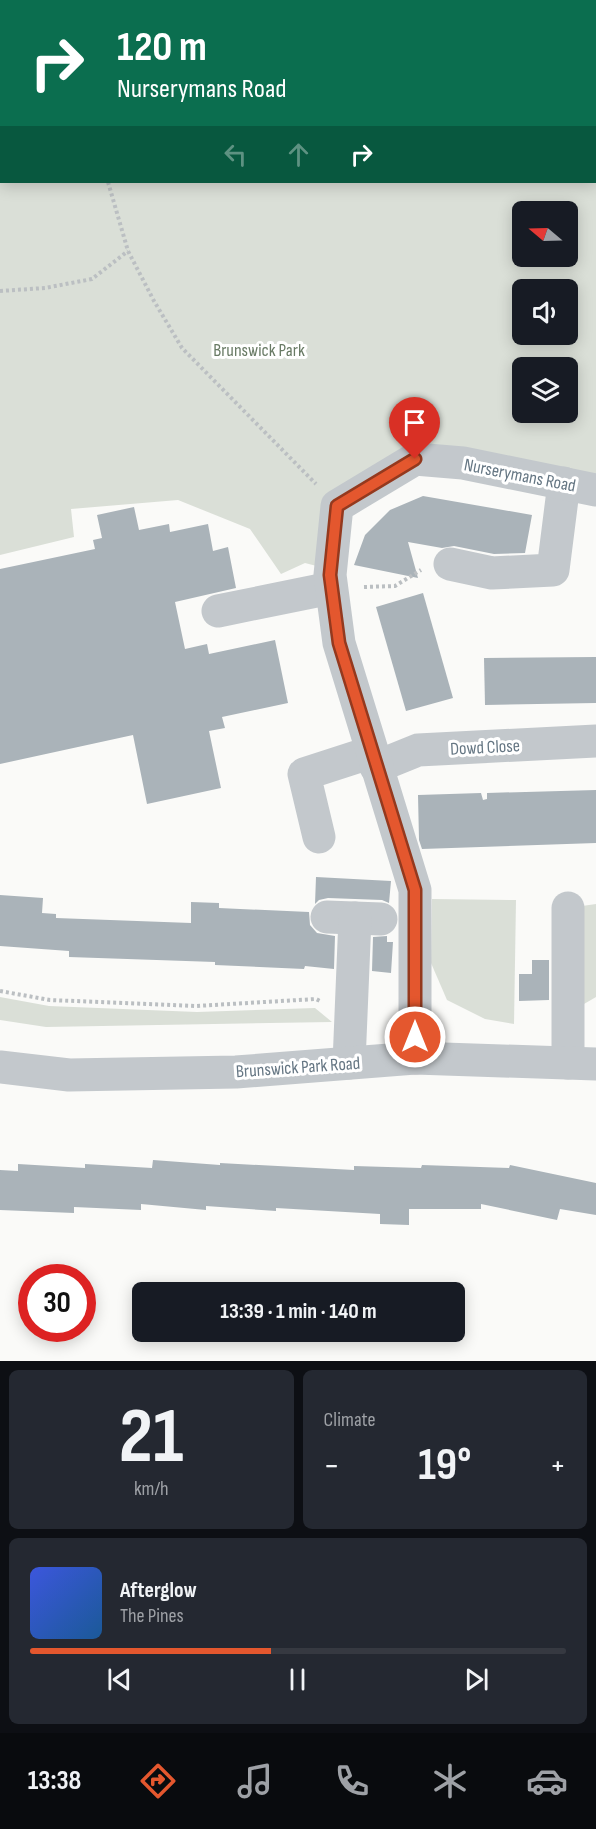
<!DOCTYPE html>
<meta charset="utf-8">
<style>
body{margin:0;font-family:"Sofia Sans Condensed",sans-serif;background:#242831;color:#f1f3f6;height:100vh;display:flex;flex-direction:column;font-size:22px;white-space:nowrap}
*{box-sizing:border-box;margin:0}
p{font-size:20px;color:#9ea1a6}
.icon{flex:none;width:33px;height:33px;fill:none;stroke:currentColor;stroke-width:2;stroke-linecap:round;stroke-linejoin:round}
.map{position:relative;height:1361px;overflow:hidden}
.details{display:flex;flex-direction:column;gap:9px;padding:9px;background:#0d0f14;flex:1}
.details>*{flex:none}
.banner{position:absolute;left:0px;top:0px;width:597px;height:183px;box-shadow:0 3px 15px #0003;background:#0b6e4f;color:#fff;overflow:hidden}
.needle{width:39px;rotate:289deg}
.tools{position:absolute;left:512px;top:201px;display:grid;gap:12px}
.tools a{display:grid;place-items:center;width:66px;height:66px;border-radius:9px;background:#171b24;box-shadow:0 3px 15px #0003;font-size:30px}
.speed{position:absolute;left:18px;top:1264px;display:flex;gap:12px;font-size:30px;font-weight:700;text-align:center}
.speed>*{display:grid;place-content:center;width:78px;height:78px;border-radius:50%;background:#171b24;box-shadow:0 3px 15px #0003;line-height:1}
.speed .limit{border:9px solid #d22;background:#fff;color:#111}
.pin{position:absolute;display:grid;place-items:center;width:51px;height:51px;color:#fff;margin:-62px -26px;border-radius:50% 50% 50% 0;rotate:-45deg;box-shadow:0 0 6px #0007}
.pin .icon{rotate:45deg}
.me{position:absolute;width:66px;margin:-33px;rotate:0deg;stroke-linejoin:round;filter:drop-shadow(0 0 4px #0008)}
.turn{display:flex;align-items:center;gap:21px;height:126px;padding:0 18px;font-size:27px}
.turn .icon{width:78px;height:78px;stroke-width:2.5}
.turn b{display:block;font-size:42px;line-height:51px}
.lanes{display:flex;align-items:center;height:57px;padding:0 18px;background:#0003;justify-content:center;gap:30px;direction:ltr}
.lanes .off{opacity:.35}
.big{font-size:45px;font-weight:700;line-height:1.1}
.details .tile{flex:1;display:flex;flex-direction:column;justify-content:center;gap:9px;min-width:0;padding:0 21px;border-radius:9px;background:#242831}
.details .dial{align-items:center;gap:0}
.dial b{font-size:78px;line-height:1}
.song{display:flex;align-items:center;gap:18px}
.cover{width:72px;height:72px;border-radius:9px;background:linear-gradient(135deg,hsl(230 70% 55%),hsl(210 70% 35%))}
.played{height:6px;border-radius:3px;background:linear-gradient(90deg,#e4572e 45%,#363941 45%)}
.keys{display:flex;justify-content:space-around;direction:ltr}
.heat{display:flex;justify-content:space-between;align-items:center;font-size:33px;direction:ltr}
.details .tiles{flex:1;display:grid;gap:9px;grid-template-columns:1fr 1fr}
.tile:last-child{grid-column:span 2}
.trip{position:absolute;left:132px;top:1282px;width:333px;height:60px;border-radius:9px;background:#171b24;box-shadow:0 3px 15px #0003;font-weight:700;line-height:60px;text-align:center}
.menu{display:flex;height:96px;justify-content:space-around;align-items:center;background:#090b0e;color:#9ea1a6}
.menu .icon{width:42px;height:42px}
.menu .on{color:#e4572e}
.menu b{font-size:27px;color:#f1f3f6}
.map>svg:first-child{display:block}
.green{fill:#dadfd7;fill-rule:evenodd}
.building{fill:#aab3b9}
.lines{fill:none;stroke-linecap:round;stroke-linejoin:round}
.path{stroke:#bbbfc2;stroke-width:4;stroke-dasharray:3 3;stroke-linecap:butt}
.minor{stroke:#c3c8cc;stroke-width:33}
.route-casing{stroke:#94391e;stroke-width:15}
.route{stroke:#e4572e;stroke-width:10}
.labels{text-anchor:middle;stroke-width:6;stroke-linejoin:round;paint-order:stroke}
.park-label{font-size:18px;fill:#687a64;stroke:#fff}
.street-label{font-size:18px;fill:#657683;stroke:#fff}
</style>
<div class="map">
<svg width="596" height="1361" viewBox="0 0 596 1361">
<rect width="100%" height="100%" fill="#fafaf8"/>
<g class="green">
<path d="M0 0H596V491L461 463 346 497 332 570 305 563 281 574 250 529 178 500 71 509 74 537 0 555ZM2 2H596V182H2ZM522 212H567V256H522ZM522 290H567V334H522ZM522 368H567V412H522Z"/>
<path d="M432 899 516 900 514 1024 485 1019 447 1000 431 963Z"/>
<path d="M596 904V997L584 1004 582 906Z"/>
<path d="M0 997 49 1006 197 1012 315 1008 332 1022 46 1027 0 1020Z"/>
</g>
<g class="building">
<path d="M423 496 532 515 525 553 494 554 454 546 442 548 408 542 418 578 354 565 365 535 390 510Z"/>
<path d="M134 507 139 530 169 524 170 532 208 524 213 551 228 547 236 588 175 602 185 649 207 644 209 654 275 640 288 703 222 717 225 728 209 731 221 788 147 804 133 735 0 764V569L95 549 93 540 102 538 97 515Z"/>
<path d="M423 593 453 698 406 711 376 607Z"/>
<path d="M596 657V703L485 705 484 658Z"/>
<path d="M596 790V843L422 849 419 840 418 795 481 793 483 800 487 799V793Z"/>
<path d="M316 877 391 881 389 903 382 900 328 898 319 900 315 904Z"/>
<path d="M0 895 43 898 42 913 56 914V918L191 923V902L219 903V908L309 912 310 925 317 933 335 936 334 969 305 966 304 969 215 965V962L69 957V951L0 946Z"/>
<path d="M387 936V942H393L391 973 372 971 373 937Z"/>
<path d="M532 960H549V1000L519 1001V974H532Z"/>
<path d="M153 1160 220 1165V1163L354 1170V1166L421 1168 422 1165 509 1168 510 1165 596 1183V1215L560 1209 557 1220 481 1204V1209H409V1225L380 1224V1214L276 1208V1211L206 1206V1210L141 1204V1210L74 1207V1213L0 1210V1170L18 1171V1164L85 1168V1164L152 1168Z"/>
</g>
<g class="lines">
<g class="path">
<path d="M38 0V2"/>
<path d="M108 182 128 251 154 301 182 348 316 484"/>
<path d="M0 291 45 288 92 279 128 251"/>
<path d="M364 587 395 586 421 570"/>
<path d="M0 991 50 1000 196 1006 316 999 320 1001"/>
</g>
<g class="minor">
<path d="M450 564 492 573 553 570 564 483"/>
<path d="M218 611 331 588"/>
<path d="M376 767 418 750 596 741"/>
<path d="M319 837 304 774 372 752"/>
<path d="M327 917 381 919"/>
<path d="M415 1058V890L339 643 330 575 337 506 415 459 463 463 596 490"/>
<path d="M349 1063 355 918"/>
<path d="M568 1063V908"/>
<path d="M0 1067 69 1075 236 1072 415 1058 596 1064"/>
</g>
</g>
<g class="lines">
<g class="route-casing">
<path id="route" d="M415 459 337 506 330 575 339 643 415 890V1037"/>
</g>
<use href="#route" class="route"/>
</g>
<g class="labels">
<g class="park-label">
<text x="259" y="356">Brunswick Park</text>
</g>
<g class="street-label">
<text transform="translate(520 475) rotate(11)" y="6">Nurserymans Road</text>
<text transform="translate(485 747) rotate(-3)" y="6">Dowd Close</text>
<text transform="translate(298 1067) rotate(-4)" y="6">Brunswick Park Road</text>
</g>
</g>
</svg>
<div class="tools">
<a><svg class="needle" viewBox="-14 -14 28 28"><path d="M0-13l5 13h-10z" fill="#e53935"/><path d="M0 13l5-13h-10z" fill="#9ea1a6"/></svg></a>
<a><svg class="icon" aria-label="sound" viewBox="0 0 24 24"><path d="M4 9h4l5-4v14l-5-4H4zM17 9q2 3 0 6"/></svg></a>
<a><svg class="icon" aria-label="layers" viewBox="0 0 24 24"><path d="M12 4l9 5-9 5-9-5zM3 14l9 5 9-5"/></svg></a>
</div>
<div class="speed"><div class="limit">30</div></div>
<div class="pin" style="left:415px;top:459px;background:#d93025"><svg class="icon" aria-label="arrive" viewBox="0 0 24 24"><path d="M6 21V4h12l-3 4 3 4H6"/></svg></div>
<svg class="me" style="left:415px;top:1037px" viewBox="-20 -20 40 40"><circle r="17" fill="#e4572e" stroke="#fff" stroke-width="3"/><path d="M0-11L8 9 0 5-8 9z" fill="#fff"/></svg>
<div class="trip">13:39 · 1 min · 140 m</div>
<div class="banner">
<div class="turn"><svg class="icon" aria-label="right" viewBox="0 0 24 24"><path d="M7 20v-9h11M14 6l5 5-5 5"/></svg><div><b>120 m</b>Nurserymans Road</div></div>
<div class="lanes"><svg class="icon off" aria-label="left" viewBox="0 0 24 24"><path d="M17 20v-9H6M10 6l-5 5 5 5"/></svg><svg class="icon off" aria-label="ahead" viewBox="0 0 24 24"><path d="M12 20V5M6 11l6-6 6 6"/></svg><svg class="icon" aria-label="right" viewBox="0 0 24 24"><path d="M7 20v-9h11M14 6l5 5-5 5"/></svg></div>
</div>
</div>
<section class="details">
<div class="tiles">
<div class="tile dial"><b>21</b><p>km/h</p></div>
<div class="tile"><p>Climate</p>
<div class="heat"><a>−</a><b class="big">19°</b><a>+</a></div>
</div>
<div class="tile">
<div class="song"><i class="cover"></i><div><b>Afterglow</b><p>The Pines</p></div></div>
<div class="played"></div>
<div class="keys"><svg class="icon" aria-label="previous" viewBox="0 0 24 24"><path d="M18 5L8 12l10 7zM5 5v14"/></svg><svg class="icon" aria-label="pause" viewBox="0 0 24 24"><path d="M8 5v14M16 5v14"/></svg><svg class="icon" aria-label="next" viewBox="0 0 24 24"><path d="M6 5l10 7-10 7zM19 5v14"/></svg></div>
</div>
</div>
</section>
<nav class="menu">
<b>13:38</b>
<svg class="icon on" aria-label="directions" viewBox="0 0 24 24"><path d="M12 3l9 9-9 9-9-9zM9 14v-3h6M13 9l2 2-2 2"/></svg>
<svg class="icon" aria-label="music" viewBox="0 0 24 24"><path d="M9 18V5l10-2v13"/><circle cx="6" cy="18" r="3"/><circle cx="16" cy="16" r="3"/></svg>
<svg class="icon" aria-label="phone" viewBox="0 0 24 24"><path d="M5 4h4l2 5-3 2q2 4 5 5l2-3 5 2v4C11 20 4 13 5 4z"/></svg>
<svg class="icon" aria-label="climate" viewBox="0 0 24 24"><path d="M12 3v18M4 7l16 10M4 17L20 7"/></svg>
<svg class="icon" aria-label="car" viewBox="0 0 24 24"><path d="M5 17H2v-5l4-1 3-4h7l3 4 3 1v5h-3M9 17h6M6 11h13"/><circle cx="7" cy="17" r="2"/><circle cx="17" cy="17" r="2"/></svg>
</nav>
